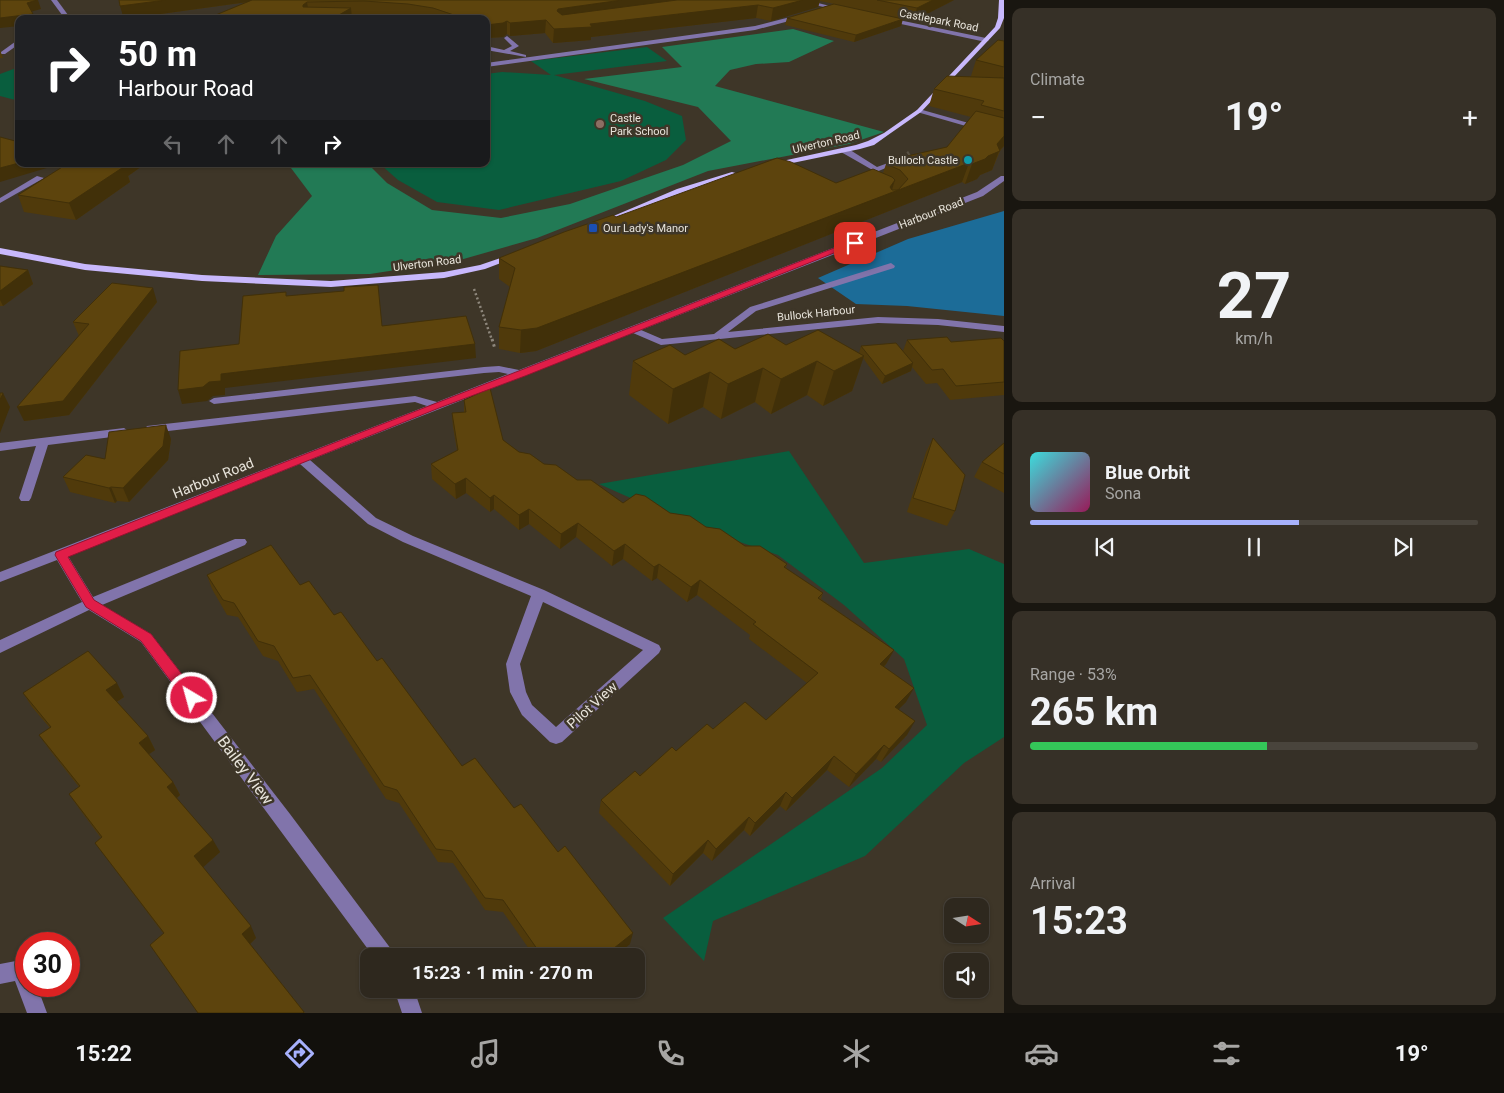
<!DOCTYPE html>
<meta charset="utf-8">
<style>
body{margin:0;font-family:Roboto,sans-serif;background:#363027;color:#f1f3f6;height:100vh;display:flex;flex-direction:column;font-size:19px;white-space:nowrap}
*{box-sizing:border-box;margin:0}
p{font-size:16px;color:#a7a6a4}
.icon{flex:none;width:28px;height:28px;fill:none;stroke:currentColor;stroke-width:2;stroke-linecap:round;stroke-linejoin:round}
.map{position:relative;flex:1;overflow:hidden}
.drawer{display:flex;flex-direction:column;gap:8px;padding:8px;background:#191610;width:500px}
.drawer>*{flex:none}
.banner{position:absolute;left:15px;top:15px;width:475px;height:152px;border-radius:10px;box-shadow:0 1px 4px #0004,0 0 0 1px #49443c;background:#202124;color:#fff;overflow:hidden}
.needle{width:32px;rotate:102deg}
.buttons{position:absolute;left:944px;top:898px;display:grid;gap:10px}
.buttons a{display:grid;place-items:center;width:45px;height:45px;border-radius:10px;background:#2e281e;box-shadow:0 1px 4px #0004,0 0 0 1px #49443c;font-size:25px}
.speed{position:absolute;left:15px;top:932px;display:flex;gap:10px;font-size:25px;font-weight:700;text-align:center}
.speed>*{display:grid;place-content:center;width:65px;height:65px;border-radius:50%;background:#2e281e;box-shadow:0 1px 4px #0004,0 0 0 1px #49443c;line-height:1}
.speed .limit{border:8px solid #d22;background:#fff;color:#111}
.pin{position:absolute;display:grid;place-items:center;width:42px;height:42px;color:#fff;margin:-21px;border-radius:10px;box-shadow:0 2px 8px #0006}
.me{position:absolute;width:55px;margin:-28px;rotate:323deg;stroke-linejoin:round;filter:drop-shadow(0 0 4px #0008)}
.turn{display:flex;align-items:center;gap:18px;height:105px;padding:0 20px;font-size:22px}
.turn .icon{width:65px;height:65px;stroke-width:2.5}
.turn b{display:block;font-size:35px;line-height:42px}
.lanes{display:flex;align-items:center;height:48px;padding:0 20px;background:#0003;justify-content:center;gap:25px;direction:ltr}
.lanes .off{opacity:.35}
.big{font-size:38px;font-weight:700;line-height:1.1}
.drawer .card{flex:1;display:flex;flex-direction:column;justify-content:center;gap:8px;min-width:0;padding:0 18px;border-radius:10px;background:#363027}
.drawer .dial{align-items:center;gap:0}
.dial b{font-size:65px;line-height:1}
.song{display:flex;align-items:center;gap:15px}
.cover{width:60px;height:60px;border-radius:8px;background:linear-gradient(135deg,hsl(180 70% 55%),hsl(330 70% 35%))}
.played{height:5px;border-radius:2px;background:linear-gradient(90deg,#a7b1fc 60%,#49443c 60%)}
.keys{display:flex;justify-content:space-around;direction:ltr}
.heat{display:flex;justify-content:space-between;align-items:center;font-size:28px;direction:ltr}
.charge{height:8px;border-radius:4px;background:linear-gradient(90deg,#34c759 53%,#49443c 0)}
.trip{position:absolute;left:360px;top:948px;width:285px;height:50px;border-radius:10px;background:#2e281e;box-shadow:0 1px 4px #0004,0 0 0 1px #49443c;font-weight:700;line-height:50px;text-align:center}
.tab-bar{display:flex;height:80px;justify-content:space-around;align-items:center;background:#12100c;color:#a7a6a4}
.tab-bar .icon{width:35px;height:35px}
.tab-bar .selected{color:#a7b1fc}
.tab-bar b{font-size:22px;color:#f1f3f6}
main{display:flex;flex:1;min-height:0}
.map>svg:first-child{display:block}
.green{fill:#095e3e}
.forest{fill:#227a55}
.water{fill:#1c6c98}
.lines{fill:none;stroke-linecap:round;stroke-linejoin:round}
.minor-tunnel{stroke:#585043;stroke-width:7;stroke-dasharray:7 4;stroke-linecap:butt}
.path-far2{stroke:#8e877c;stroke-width:1;stroke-dasharray:1 2;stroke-linecap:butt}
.path-far1{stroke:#8e877c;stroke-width:2.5;stroke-dasharray:2 2.5;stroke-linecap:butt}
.path{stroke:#8e877c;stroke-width:3;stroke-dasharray:2.5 3;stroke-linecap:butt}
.minor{fill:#8174ab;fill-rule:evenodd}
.major{fill:#c8b8fc;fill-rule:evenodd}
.wall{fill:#503a0b}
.shaded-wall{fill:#413009}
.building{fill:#5d440d;stroke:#413009}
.route{fill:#e11d48;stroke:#92132f}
.education-dot{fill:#8d6e63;stroke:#3e3628;stroke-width:2}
.culture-dot{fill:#0f9aa8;stroke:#3e3628;stroke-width:2}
.transit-dot{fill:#1a4fb4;stroke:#3e3628;stroke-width:2}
.labels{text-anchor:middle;stroke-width:5;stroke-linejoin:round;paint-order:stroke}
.far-street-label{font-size:11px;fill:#e8e4db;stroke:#3e3628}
.far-poi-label{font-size:11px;fill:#e8e4db;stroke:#3e3628;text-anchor:start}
.street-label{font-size:14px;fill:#e8e4db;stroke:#3e3628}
.near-street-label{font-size:16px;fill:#e8e4db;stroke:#3e3628}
</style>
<main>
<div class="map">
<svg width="1004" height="1013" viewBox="0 0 1004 1013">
<rect width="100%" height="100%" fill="#3e3628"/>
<g class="green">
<path d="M647 47 667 61 554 75 645 101 682 116 686 140 666 160 621 181 499 210 437 202 398 180 380 164H486V74L502 72 551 75 531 61Z"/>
<path d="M19 67V101L0 96V74Z"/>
<path d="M789 451 864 563 969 549 1004 564V737L964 763 865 856 713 921 704 961 663 918 882 768 927 725 904 659 844 605 778 555 696 527 599 484Z"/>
</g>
<path class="forest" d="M793 29 834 41 789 62 756 64 730 70 715 86 884 132 849 144 708 171 537 238 460 260 370 274 258 275 276 236 312 196 288 164H368L387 183 432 210 501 218 570 204 683 165 731 141 698 107 584 79 682 67 662 47Z"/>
<path class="water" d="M1004 211V316L907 306 856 304 818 278 908 239Z"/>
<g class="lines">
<path class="minor-tunnel" d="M899 161 910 154"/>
<path class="path-far2" d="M198 19 215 16"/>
<path class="path-far1" d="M474 289 492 340"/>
<path class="path" d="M492 339 495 349"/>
<g class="minor">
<path d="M51 0H57L71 19H65Z"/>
<path d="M796 0H806L846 10 843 12Z"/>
<path d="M802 14 804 17 755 30 486 67V63L755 26Z"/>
<path d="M309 17H380L383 19H306Z"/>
<path d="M884 17 986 38 989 40 986 42 882 20Z"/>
<path d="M507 36 519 46 510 51 526 55V57L486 50V46L504 50 512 46 504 38Z"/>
<path d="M19 39V44L5 54H1V52Z"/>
<path d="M919 109 1004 133V137L917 112 916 111Z"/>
<path d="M841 148H847L877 167 899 159 903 161 876 172 841 152Z"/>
<path d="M37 176 44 178 0 203V198Z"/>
<path d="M1001 176H1004V181L983 196 641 330 662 339 714 334 750 307 891 263 895 266 894 268 756 311 728 332 878 317 938 319 1004 326V332L938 325 878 323 661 345 633 333 310 460 376 518 413 536 544 590 659 645 661 649 659 653 562 742 556 744 550 742 522 715 510 692 506 664 531 596 403 542 368 524 300 464 68 556 93 597 235 539H245L247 542 245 545 102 605 151 634 290 814 391 949 393 956H373L141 642 89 610 0 653V640L82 602 57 560 0 582V572L427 406 415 402 151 433 147 432 145 429 147 426 415 396 437 402 508 374 499 372 484 373 214 404 209 401 214 398 484 367 499 366 519 370 977 192ZM543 602 643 650 556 727 532 705 526 692 520 664Z"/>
<path d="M124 428 130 432 128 435 48 445 31 498 29 501H21L19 498 36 446 0 451V443Z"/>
<path d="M21 960 26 963V986H37L47 1013H27L15 981 0 984V964Z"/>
<path d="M394 989H414L422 1013H402Z"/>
</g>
<g class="major">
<path d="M999 0H1004V18L1000 28 921 112 888 135 874 145 860 149 773 167V163L856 145 868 141 884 133 917 110 995 27 998 18Z"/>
<path d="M732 172 739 174 683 193 604 225 597 223 677 189Z"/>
<path d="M0 248 85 264 202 275 331 281 444 272 480 265 515 253 519 256 485 269 444 278 331 287 202 281 85 270 0 254Z"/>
</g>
</g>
<g class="wall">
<path d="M119 0H954L913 21 902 19 901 26 854 42 785 25 787 18 834 4 820 1 818 7 771 21 756 18 591 37V40L553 43 545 33 510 36 507 34 503 37 486 38V19H421L409 17 365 14H352V19H206L248 2 124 19Z"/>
<path d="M1004 41V146L1000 151 992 170 980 175 977 179 965 184 962 182 536 351 520 353 499 349V327L510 287 499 279V258L616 217 836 183 883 173 886 164 947 147 971 117 929 106 934 89 971 76 976 60Z"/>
<path d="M0 50 3 58H0Z"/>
<path d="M67 164H145L128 176 130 182 76 220 24 212 18 195Z"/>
<path d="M0 266 28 270 33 284 3 306H0Z"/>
<path d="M157 302 69 415 24 421 79 336 73 322Z"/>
<path d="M907 340 951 342 1004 341V395L950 400 937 383 926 384 912 367 911 371 882 384 863 358 852 391 823 406 807 395 771 414 755 402 721 419 703 407 668 424 629 395 633 361 735 349 786 345 859 354V353L861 346 903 351Z"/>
<path d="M464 400 503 440 519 452 623 503 670 513 706 527 745 546 787 564 786 568 823 593 821 599 894 650 886 664 884 667 906 702 898 709 907 735 881 762 876 759 849 787 827 770 786 811 780 806 750 836 744 830 712 861 703 853 670 886 599 813 601 800 676 751 713 729 766 720 807 683 749 639 750 635 697 595 687 602 657 578 652 581 623 559 612 566 576 537 560 549 529 524 519 530 494 509 490 512 466 493 456 499 432 479 431 464 457 450 453 427 452 413 464 412Z"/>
<path d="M933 438 955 511 947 526 907 512 926 452Z"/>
<path d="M171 439 168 460 129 502 117 501 115 503 70 492 63 477 105 459Z"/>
<path d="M1004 443V493L974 477 982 462Z"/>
<path d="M207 575 300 585 334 615 377 661 462 766 514 808 630 944 615 956H534L503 912 485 910 453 863 438 862 399 803 386 799 314 689 297 692 278 661 263 656 238 617 227 615 212 589Z"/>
<path d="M23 693 124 697 117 702 148 736 155 750 149 754 173 782 180 795 177 798 220 852 203 867 256 938 250 944 305 1013H198L163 933 95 843 101 838 78 807 69 794 79 787 49 749 39 735 50 728 32 707Z"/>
</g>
<g class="shaded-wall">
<path d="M37 0H38L41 9 30 12 27 3Z"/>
<path d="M166 0H261L124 19 120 6Z"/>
<path d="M622 0H706L558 22 557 11 558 9Z"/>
<path d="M803 0H820L818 7 771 21 773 8Z"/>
<path d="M933 0H954L913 21 917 8Z"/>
<path d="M307 2 309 15 303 7V5Z"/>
<path d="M758 5 756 18 591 37V40L553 43 554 29 590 24Z"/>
<path d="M351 8 352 19H332Z"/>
<path d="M33 14 34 19H19V26L0 28V18Z"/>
<path d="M903 19 901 26 854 42 856 35Z"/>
<path d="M546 20 545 33 510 36V23Z"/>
<path d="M507 21V34L503 37 486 38V25Z"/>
<path d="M1004 136V146L999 151 992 170 980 175 977 179 965 184 972 164 997 144Z"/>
<path d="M19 163V164H60L0 182V168Z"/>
<path d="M969 163 962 182 536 351 520 353 521 330 890 187 895 180 891 193Z"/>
<path d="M116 164H145L128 176 130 182 76 220 69 203Z"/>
<path d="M28 270 33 284 3 306 0 300V291Z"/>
<path d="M153 288 157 302 69 415 24 421 17 407Z"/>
<path d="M475 344 476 358 225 388V395L213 396 207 401 182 404 178 390 221 374Z"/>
<path d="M864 356 852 391 823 406 834 371Z"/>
<path d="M817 361 807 395 771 414 781 379Z"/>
<path d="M913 363 911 371 882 384 885 376Z"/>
<path d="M763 368 755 402 721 419 728 384Z"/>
<path d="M710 372 703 407 668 424 673 389Z"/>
<path d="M3 393 10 407 0 433V400Z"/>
<path d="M166 425 171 439 168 460 129 502 123 488Z"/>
<path d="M466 478V493L456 499 455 484Z"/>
<path d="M111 487 117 501 115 503 109 488Z"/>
<path d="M494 495V509L490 512V498Z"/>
<path d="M529 509V524L519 530V515Z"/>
<path d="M578 523 576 537 560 549 561 534Z"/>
<path d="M625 544 623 559 612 566 614 551Z"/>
<path d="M659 564 657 578 652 581 654 567Z"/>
<path d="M700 580 697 595 687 602 691 587Z"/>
<path d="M894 650 886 664 872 678 880 664Z"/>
<path d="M117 683 124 697 113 704 106 690Z"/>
<path d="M914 688 906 702 887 721 895 707Z"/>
<path d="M915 721 907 735 881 762 889 749Z"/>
<path d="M148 736 155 750 146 756 139 743Z"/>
<path d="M884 745 876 759 849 787 856 774Z"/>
<path d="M834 756 827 770 786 811 792 798Z"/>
<path d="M173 782 180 795 174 800 167 787Z"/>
<path d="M786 792 780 806 750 836 755 823Z"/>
<path d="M749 817 744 830 712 861 716 849Z"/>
<path d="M213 840 220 852 201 869 194 856Z"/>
<path d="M708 840 703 853 670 886 673 874Z"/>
<path d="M251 926 256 938 248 946 242 934Z"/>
<path d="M633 933 630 944 615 956H604Z"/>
</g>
<g class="building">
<path d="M0 0H37L27 3 33 14 0 18Z"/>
<path d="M119 0H166L120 6Z"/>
<path d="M252 0H622L558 9 557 11 562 15 677 0H803L773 8 758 5 590 24 592 27 554 29 546 20 510 23 507 21 503 23 486 25V19H461L454 15 433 8 408 4 364 1 307 2 303 5V7L351 8 332 19H206Z"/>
<path d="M877 0H933L917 8Z"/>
<path d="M834 4 903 19 856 35 787 18Z"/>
<path d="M998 40 1004 41V67L976 60Z"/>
<path d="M947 76 1004 78V111L981 105 984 101 934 89Z"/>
<path d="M976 111 1004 118V136L997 144 1000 151 988 156 985 159 972 164 969 163 537 328 521 330 499 327 515 268 499 258 564 232 613 215 616 217 777 158 791 162 836 183 873 169 892 177 895 180 890 187 892 190H898L908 179 900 170 886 164 907 156 947 147Z"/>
<path d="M0 137 19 142V163L0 168Z"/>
<path d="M67 164H117L125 166 69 203 18 195Z"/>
<path d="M0 266 28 270 0 291Z"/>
<path d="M112 283 153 288 63 401 17 407 89 324 73 322Z"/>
<path d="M378 285 382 326 466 316 475 344 221 374V381L209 382 203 387 178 390 180 351 239 344 243 296 286 292V296L344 291V287Z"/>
<path d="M818 330 864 356 834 371 817 361 781 379 763 368 728 384 710 372 673 389 633 361 670 345 685 355 719 339 735 349 768 334 786 345Z"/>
<path d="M947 337 951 342 1001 338 1004 341V382L956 386 943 369 932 370 907 340Z"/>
<path d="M896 343 913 363 885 376 861 346Z"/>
<path d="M490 388 503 440 519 452 530 454 544 464 556 465 577 480H591L623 503 636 494 645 496 670 513 690 516 706 527 720 529 745 546H760L787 564 784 567 823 593 818 598 894 650 880 664 914 688 895 707 915 721 889 749 884 745 856 774 834 756 792 798 786 792 755 823 749 817 716 849 708 840 673 874 601 800 635 771 640 776 672 747 676 751 707 724 713 729 745 702 766 720 818 673 753 624 756 622 700 580 691 587 659 564 654 567 625 544 614 551 578 523 561 534 529 509 519 515 494 495 490 498 466 478 455 484 431 464 458 450 452 413 466 412 464 400Z"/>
<path d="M0 393H3L0 400Z"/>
<path d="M166 425 163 446 123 488 111 487 109 488 63 477 86 455 105 459 109 432Z"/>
<path d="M933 438 965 475 955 511 913 498Z"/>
<path d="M1004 443V474L982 462Z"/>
<path d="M271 545 300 585 309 581 334 615 341 612 377 661 382 658 462 766 475 758 514 808 521 804 558 852 565 846 633 933 604 956H542L503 900 485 898 452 851 436 849 397 790 384 786 310 675 293 678 274 646 258 641 234 603 223 600 207 575Z"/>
<path d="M88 651 117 683 106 690 148 736 139 743 173 782 167 787 213 840 194 856 251 926 242 934 304 1012 303 1013H198L150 945 164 933 95 843 102 837 69 794 80 786 39 735 51 727 23 693Z"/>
</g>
<path class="route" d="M852 241 859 243 525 376 439 408 68 557 94 600 151 634 197 694 199 698 197 703 192 704 187 703 141 641 86 607 55 555 56 552C321 447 587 345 852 241Z"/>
<circle class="education-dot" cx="600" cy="124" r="5"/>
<circle class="culture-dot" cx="968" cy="160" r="5"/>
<rect class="transit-dot" x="588" y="223" width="10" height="10" rx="2.5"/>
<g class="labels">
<g class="far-street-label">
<text transform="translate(939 20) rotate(11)" y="4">Castlepark Road</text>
<text transform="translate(826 142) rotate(-13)" y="4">Ulverton Road</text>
<text transform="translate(931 213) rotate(-21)" y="4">Harbour Road</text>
<text transform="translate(427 263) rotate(-7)" y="4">Ulverton Road</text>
<text transform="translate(816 313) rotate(-6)" y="4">Bullock Harbour</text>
</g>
<g class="far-poi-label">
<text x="610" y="122">Castle<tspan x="610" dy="13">Park School</tspan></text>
<text x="958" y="164" text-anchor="end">Bulloch Castle</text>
<text x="603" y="232">Our Lady's Manor</text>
</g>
<g class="street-label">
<text transform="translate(213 478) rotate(-22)" y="5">Harbour Road</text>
<text transform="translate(592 705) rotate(-42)" y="5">Pilot View</text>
</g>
<g class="near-street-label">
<text transform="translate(246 770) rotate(53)" y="6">Bailey View</text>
</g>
</g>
</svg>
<div class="buttons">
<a><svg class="needle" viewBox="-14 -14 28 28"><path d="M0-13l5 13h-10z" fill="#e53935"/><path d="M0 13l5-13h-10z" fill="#a7a6a4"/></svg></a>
<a><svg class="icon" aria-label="sound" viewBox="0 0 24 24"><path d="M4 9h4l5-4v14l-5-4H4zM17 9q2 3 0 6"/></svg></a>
</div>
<div class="speed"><div class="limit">30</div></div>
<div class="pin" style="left:855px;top:243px;background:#d93025"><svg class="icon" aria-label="arrive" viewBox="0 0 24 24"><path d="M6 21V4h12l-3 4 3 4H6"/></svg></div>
<svg class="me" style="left:192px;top:698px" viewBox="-20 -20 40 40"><circle r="17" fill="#e11d48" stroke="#fff" stroke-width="3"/><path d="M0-11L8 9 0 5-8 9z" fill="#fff"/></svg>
<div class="trip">15:23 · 1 min · 270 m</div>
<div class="banner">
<div class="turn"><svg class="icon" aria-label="right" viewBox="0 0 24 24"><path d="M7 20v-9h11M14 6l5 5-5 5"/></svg><div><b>50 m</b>Harbour Road</div></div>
<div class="lanes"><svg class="icon off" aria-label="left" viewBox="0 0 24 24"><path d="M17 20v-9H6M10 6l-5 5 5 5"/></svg><svg class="icon off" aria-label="ahead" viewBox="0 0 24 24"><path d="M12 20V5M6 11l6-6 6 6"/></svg><svg class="icon off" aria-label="ahead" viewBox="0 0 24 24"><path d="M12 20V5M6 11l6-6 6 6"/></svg><svg class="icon" aria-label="right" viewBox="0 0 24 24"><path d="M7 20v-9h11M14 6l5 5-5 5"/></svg></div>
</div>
</div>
<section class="drawer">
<div class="card"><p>Climate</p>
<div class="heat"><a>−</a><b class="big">19°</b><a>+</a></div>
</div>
<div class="card dial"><b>27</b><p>km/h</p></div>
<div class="card">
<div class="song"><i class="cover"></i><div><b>Blue Orbit</b><p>Sona</p></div></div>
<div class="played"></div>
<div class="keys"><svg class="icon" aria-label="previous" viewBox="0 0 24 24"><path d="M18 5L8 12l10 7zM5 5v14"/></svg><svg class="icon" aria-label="pause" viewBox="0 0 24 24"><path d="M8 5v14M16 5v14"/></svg><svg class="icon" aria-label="next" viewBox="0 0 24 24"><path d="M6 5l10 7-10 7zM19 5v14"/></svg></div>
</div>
<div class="card"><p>Range · 53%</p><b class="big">265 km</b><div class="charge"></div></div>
<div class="card"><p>Arrival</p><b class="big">15:23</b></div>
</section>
</main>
<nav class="tab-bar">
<b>15:22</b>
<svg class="icon selected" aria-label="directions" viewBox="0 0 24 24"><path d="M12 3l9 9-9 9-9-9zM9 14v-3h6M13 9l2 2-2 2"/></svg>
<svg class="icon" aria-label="music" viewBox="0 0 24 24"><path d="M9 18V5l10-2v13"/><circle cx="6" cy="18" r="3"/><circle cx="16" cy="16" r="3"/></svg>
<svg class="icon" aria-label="phone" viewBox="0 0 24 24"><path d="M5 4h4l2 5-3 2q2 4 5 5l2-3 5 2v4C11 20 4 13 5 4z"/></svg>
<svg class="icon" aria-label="climate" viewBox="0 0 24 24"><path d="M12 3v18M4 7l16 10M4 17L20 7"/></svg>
<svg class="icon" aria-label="car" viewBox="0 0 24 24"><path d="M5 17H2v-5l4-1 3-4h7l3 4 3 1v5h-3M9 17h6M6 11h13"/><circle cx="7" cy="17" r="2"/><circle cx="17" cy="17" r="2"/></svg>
<svg class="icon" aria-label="filters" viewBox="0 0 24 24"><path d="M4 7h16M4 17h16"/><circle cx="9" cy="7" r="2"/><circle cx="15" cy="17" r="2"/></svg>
<b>19°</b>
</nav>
